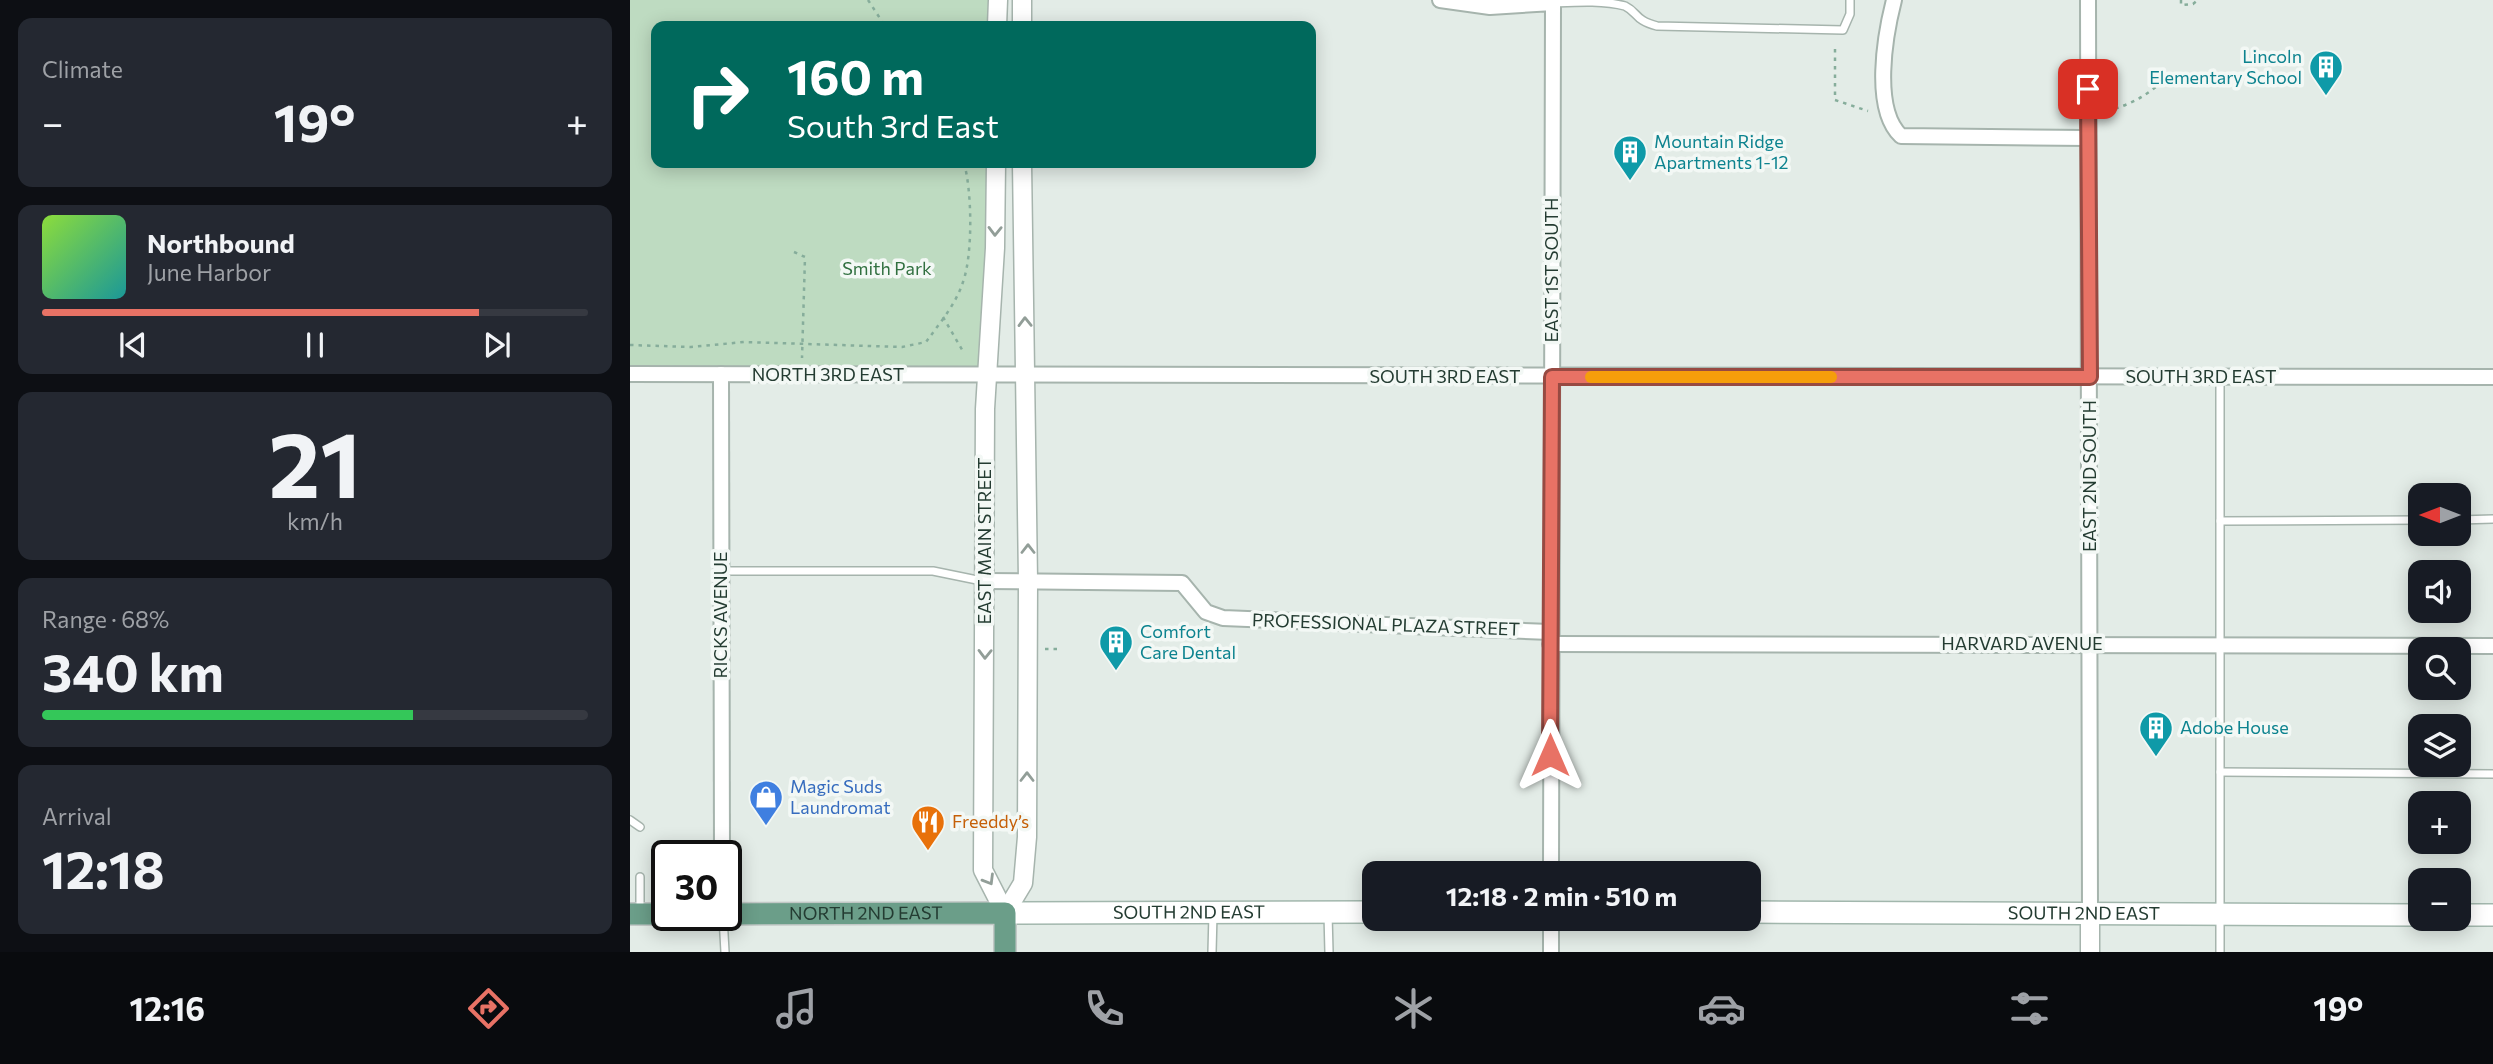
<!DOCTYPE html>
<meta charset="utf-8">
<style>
body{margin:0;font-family:Commissioner,sans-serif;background:#242831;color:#f1f3f6;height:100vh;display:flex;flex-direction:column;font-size:26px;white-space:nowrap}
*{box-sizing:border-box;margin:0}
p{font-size:23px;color:#9ea1a6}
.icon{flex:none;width:38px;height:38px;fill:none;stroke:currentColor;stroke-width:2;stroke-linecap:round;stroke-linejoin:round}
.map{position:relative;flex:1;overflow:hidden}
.side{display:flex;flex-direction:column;gap:18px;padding:18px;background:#0d0f14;width:630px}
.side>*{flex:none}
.top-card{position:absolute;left:21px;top:21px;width:665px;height:147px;border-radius:14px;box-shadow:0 4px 18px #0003;background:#00695c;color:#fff;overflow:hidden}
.needle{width:46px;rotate:270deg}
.controls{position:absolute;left:1778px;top:483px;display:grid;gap:14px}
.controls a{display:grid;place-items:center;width:63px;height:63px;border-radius:14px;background:#171b24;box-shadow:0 4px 18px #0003;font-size:35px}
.speed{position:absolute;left:21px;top:840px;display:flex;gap:14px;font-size:35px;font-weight:700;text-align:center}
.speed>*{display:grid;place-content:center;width:91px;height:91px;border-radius:50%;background:#171b24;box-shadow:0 4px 18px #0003;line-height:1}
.speed .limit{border:4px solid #111;border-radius:10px;background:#fff;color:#111}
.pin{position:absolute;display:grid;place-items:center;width:60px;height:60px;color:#fff;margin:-30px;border-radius:14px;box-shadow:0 4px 10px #0006}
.me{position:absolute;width:77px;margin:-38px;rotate:0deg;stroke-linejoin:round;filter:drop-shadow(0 0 5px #0008)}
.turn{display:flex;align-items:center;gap:24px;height:147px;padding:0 21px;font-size:32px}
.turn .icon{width:91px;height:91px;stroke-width:2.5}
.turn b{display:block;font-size:49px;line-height:60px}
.big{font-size:52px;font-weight:700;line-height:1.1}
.side .widget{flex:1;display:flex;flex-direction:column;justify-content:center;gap:10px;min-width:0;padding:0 24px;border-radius:14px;background:#242831}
.side .dial{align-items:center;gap:0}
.dial b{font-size:91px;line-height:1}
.song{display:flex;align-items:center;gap:21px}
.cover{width:84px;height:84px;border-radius:10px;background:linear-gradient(135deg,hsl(90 70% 55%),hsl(180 70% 35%))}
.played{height:7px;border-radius:4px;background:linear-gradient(90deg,#e87265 80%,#363941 80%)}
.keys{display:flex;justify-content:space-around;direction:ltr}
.heat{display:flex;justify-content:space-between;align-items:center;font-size:38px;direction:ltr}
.charge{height:10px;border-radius:5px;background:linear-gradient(90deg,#34c759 68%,#363941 0)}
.trip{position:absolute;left:732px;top:861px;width:399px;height:70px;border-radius:14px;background:#171b24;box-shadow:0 4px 18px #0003;font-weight:700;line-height:70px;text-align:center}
.dock{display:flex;height:112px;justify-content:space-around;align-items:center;background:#090b0e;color:#9ea1a6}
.dock .icon{width:49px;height:49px}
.dock .active{color:#e87265}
.dock b{font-size:32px;color:#f1f3f6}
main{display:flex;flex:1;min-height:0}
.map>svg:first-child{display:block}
.green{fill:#bedbc1}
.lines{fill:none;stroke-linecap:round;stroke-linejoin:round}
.service-casing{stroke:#a6b4ad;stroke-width:10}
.minor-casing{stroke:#a6b4ad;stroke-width:18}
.tertiary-casing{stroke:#a6b4ad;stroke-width:21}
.secondary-casing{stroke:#a2b7ad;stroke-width:24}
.primary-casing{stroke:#c2c8c6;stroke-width:24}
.path{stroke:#86ad9b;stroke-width:2.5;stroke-dasharray:3.5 5;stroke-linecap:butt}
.service{stroke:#fff;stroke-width:7}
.minor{stroke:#fff;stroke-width:14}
.tertiary{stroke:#fff;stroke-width:18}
.secondary{stroke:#fff;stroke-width:21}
.primary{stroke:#6b9e89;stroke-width:21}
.oneway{stroke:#929e98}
.route-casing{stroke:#974a42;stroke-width:18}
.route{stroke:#e87265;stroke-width:12}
.slow{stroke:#f59e0b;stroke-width:12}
.labels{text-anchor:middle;stroke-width:7;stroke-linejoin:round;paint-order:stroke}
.culture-label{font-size:18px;fill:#0d838f;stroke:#f3f8f5;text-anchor:start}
.park-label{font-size:18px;fill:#317040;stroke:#f3f8f5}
.street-label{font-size:18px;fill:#243c32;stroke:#f3f8f5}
.shop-label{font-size:18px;fill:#366cbe;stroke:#f3f8f5;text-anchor:start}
.food-label{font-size:18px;fill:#c56008;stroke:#f3f8f5;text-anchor:start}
</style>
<main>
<section class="side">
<div class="widget"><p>Climate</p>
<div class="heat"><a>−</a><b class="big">19°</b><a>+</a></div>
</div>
<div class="widget">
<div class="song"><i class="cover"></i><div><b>Northbound</b><p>June Harbor</p></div></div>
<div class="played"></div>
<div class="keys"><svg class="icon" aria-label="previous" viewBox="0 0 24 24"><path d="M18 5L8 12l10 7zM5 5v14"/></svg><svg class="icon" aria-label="pause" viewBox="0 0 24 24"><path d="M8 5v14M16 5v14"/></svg><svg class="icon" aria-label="next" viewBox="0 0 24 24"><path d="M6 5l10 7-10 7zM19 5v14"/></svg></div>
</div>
<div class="widget dial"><b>21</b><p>km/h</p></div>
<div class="widget"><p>Range · 68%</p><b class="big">340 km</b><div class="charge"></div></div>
<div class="widget"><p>Arrival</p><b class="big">12:18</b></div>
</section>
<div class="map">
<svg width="1863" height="952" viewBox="0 0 1863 952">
<rect width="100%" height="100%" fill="#e3ece7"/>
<path class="green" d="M0 0H366V26H26V163H366L359 375 0 374Z"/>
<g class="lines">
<g class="service-casing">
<g id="service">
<path d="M923 3C945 2 973 0 995 6 1009 13 1004 20 1027 26L1213 30 1220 14V0"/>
<path d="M1590 377V952"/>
<path d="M1829 520 1863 519"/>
<path d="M1590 521 1790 520"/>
<path d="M92 571H303L352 581"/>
<path d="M1590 772 1863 774"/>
<path d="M0 820 10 827"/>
<path d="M10 877V913"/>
<path d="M698 914 699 952"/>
<path d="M93 916 95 952"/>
<path d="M582 952 583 914"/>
</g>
</g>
<g class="minor-casing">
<g id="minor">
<path d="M810 0 860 7 923 3 921 873"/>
<path d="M1264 0C1255 35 1242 109 1271 136L1458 138"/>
<path d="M1458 0 1460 913"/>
<path d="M0 374 1863 377"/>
<path d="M91 374 92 856"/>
<path d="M356 581 552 583 576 612 593 618 920 632"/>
<path d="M920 644 1863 646"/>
<path d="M921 919V952"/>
</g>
</g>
<g class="tertiary-casing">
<g id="tertiary">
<path d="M367 26 368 0"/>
<path d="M392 26V0"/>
<path d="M366 163 365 248 355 409 353 870 375 913"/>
<path d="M375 913 393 883 397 837 398 581 392 163"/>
<path d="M1460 952V913"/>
</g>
</g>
<g class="secondary-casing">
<g id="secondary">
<path id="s1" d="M1118 912 1790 915"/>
<path id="s2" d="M375 913 744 912"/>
<path d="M1829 915H1863"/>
</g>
</g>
<g class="primary-casing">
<g id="primary">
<path d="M0 914H37"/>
<path id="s3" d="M96 914 375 913V952"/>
</g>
</g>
<g class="path">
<path d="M238 0 255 26"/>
<path d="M1551 0V5L1563 4 1568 0"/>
<path d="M1205 49V100L1238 111"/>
<path d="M1477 111C1503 104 1520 94 1539 75"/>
<path d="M164 252 175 257 172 358"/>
<path d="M313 317 334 353"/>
<path d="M0 345 61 347 114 342 272 347 296 342C309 324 326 304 333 282 343 254 342 191 334 163"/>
<path d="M415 649H429"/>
</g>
<use href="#service" class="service"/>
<use href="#minor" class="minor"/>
<use href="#tertiary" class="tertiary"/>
<use href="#secondary" class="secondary"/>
<use href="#primary" class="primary"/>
</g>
<defs><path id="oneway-chevron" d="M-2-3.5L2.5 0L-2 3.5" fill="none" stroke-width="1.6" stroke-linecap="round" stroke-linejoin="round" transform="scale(1.75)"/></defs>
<g class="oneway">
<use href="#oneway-chevron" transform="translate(365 231) rotate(91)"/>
<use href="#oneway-chevron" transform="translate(395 322) rotate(-91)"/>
<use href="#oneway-chevron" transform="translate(398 549) rotate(-90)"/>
<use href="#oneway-chevron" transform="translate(355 654) rotate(91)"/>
<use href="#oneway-chevron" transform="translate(397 777) rotate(-90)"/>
<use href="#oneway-chevron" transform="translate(359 880) rotate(59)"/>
</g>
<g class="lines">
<g class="route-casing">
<path id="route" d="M920 755 922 377H1460L1458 89"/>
</g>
<use href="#route" class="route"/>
<path class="slow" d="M961 377H1201"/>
</g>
<defs>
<g id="building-pin" transform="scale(1.75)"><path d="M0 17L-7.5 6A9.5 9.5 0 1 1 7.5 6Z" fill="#0f9aa8" stroke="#f3f8f5"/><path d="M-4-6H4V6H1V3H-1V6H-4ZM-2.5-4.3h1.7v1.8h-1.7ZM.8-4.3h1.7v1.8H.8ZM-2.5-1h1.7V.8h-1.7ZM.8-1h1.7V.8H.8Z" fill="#fff"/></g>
<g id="shop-pin" transform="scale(1.75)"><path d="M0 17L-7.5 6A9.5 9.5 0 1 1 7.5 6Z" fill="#3f7fe0" stroke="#f3f8f5"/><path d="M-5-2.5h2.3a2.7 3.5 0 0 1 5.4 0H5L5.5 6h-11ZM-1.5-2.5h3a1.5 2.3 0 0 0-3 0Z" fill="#fff"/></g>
<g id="restaurant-pin" transform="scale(1.75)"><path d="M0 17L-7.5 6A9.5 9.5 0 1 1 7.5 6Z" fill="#e8710a" stroke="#f3f8f5"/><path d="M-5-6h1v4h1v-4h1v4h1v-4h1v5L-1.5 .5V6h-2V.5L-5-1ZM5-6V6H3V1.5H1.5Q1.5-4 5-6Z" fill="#fff"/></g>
</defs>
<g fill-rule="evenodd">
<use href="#building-pin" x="1696" y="67"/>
<use href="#building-pin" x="1000" y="152"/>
<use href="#building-pin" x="486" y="642"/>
<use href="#building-pin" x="1526" y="728"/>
<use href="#shop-pin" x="136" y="797"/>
<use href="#restaurant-pin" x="298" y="822"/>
</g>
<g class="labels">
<g class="culture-label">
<text x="1672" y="63" text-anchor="end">Lincoln<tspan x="1672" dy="21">Elementary School</tspan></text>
<text x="1024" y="148">Mountain Ridge<tspan x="1024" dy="21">Apartments 1-12</tspan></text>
<text x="510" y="638">Comfort<tspan x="510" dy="21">Care Dental</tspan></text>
<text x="1550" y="734">Adobe House</text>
</g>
<g class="park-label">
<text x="257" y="275">Smith Park</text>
</g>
<g class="street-label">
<text transform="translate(922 270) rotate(-90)" y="6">EAST 1ST SOUTH</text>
<text x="198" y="381">NORTH 3RD EAST</text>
<text x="815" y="383">SOUTH 3RD EAST</text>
<text x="1571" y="383">SOUTH 3RD EAST</text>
<text transform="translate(1460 476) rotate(-90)" y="6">EAST 2ND SOUTH</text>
<text transform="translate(355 541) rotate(-90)" y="6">EAST MAIN STREET</text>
<text transform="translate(91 615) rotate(-90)" y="6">RICKS AVENUE</text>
<text transform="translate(756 625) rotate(2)" y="6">PROFESSIONAL PLAZA STREET</text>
<text x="1392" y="650">HARVARD AVENUE</text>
<text dy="6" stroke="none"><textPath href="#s2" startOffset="184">SOUTH 2ND EAST</textPath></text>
<text dy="6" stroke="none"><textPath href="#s1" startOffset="336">SOUTH 2ND EAST</textPath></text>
<text dy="6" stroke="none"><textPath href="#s3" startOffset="140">NORTH 2ND EAST</textPath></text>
</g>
<g class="shop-label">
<text x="160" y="793">Magic Suds<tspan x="160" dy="21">Laundromat</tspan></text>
</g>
<g class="food-label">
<text x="322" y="828">Freeddy’s</text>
</g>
</g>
</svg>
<div class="controls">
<a><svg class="needle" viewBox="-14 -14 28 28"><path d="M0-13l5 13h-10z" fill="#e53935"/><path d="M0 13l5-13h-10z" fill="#9ea1a6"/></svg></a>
<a><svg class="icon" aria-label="sound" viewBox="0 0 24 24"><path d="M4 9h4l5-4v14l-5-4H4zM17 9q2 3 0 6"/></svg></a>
<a><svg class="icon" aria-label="search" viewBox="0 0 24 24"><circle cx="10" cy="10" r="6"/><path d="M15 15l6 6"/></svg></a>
<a><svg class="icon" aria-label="layers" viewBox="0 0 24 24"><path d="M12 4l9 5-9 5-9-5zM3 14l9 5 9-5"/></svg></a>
<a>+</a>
<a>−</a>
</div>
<div class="speed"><div class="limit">30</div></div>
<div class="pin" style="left:1458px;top:89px;background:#d93025"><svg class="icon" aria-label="arrive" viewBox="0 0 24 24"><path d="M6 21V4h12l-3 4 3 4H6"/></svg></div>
<svg class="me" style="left:920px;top:755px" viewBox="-20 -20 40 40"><path d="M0-17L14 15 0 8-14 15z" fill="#e87265" stroke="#fff" stroke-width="4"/></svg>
<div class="trip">12:18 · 2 min · 510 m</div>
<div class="top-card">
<div class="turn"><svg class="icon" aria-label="right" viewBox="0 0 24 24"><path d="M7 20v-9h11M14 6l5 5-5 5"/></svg><div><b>160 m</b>South 3rd East</div></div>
</div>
</div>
</main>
<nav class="dock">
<b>12:16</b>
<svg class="icon active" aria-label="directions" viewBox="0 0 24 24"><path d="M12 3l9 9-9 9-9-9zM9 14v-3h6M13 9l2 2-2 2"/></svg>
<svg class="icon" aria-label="music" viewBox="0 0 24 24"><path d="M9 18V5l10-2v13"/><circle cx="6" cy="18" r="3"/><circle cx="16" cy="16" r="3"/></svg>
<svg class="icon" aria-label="phone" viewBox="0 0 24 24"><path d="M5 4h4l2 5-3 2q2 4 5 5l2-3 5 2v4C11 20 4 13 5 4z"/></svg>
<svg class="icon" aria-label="climate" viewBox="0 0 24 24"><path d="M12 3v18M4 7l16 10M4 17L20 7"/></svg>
<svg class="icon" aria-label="car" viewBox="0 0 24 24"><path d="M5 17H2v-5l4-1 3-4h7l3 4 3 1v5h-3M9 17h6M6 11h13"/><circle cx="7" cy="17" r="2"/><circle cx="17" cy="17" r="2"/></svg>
<svg class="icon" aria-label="filters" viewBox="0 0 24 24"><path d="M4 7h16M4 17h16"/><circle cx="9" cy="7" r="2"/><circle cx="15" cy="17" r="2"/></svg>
<b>19°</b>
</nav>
